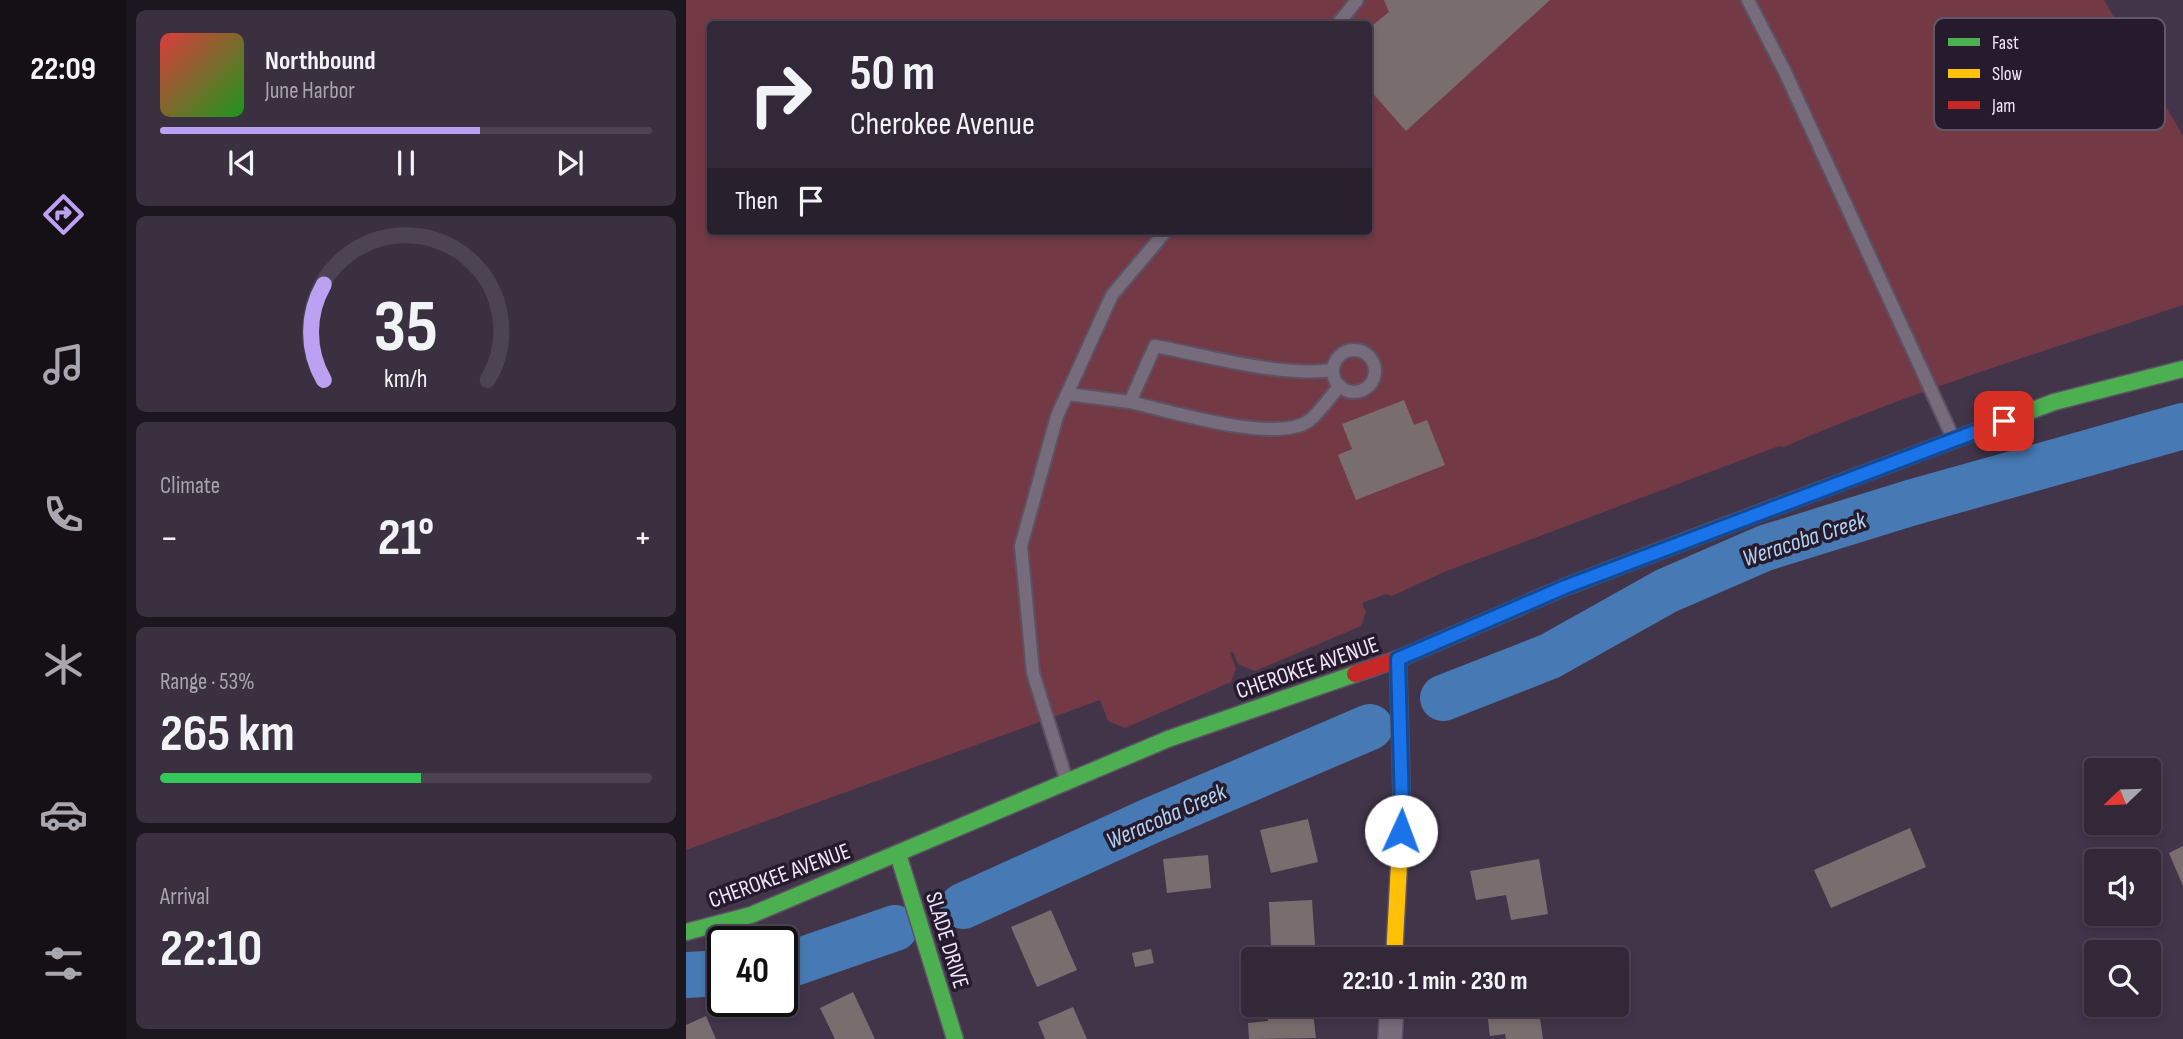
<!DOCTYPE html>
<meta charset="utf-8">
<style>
body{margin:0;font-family:"Sofia Sans Condensed",sans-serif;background:#3a3040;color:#f1f3f6;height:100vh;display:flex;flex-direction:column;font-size:26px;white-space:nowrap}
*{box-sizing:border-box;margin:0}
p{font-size:23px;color:#a8a6ae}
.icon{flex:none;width:38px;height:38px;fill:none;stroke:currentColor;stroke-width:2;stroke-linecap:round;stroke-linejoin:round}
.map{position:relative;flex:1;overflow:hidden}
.side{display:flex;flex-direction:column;gap:10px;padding:10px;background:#1c161f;width:560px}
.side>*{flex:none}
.hud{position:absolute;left:21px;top:21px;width:665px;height:214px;border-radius:7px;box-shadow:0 4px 10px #0003,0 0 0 2px #4d4453;background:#322838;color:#f1f3f6;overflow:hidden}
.needle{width:46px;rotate:247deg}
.buttons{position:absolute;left:1398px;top:758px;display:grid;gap:14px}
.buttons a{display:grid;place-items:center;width:77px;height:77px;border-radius:7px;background:#322838;box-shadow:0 4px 10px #0003,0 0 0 2px #4d4453;font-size:35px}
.speed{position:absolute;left:21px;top:926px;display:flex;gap:14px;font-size:35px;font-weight:700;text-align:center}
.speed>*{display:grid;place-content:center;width:91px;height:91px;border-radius:50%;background:#322838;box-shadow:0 4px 10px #0003,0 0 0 2px #4d4453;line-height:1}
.speed .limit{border:4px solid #111;border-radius:10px;background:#fff;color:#111}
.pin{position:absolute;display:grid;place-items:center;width:60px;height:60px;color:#fff;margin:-30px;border-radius:14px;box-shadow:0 4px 10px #0006}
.me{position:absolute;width:77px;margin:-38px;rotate:2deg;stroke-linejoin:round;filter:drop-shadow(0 0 5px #0008)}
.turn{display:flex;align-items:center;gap:24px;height:147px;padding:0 28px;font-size:32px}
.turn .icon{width:91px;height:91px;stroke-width:2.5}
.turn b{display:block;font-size:49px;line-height:60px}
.then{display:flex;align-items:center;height:66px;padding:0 28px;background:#0003;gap:14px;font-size:26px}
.big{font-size:52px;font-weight:700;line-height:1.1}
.side .widget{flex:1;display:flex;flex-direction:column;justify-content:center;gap:10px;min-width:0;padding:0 24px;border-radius:10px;background:#3a3040}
.side .dial{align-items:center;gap:0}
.dial svg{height:182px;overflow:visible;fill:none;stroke:#4d4453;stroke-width:7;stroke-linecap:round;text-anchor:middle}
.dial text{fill:#f1f3f6;stroke:none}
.song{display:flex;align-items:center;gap:21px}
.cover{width:84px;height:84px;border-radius:10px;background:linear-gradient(135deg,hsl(0 70% 55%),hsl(120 70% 35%))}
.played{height:7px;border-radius:4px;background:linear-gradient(90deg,#bca0f2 65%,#4d4453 65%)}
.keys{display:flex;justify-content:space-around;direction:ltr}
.heat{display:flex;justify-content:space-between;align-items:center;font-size:38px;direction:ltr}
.charge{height:10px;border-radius:5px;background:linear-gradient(90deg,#34c759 53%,#4d4453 0)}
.trip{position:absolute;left:555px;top:947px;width:388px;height:70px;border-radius:7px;background:#322838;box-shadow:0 4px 10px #0003,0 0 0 2px #4d4453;font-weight:700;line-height:70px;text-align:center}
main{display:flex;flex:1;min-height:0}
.tabs{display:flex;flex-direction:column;width:126px;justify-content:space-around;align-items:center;background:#141016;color:#a8a6ae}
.tabs .icon{width:49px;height:49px}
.tabs .active{color:#bca0f2}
.tabs b{font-size:32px;color:#f1f3f6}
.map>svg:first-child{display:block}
.green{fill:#733a46;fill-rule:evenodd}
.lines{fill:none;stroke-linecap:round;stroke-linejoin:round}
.river{stroke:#477ab4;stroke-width:46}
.building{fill:#7a6d6e}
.lane-casing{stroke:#5d5265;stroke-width:16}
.street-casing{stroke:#5d5265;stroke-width:26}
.fast-casing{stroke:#5d5265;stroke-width:19}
.slow-casing{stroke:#5d5265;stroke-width:19}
.jam-casing{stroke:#5d5265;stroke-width:19}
.lane{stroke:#766c7c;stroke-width:12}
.street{stroke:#766c7c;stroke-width:23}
.fast{stroke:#4caf50;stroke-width:16}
.slow{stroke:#ffc107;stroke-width:16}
.jam{stroke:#c62828;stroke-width:16}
.route-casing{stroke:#114b97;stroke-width:18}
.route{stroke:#1a73e8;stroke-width:12}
.labels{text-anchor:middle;stroke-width:7;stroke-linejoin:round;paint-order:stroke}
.street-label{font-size:23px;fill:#f2e5fc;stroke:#251b2c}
.water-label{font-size:24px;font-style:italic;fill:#b3d1f3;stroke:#251b2c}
.key{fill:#251b2c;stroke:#62586a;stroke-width:2}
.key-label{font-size:19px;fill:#f2e5fc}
</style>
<main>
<nav class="tabs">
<b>22:09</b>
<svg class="icon active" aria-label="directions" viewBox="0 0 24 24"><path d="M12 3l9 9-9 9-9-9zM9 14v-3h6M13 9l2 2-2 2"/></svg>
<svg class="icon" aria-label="music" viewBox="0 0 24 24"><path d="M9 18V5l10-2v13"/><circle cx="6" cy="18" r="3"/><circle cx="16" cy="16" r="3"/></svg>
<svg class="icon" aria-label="phone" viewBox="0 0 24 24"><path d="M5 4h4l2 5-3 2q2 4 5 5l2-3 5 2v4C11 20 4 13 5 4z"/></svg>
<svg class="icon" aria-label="climate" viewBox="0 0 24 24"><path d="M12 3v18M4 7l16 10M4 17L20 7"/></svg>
<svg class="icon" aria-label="car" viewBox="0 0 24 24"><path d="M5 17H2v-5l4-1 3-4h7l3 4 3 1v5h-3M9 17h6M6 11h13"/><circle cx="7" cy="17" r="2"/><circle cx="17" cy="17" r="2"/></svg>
<svg class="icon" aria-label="filters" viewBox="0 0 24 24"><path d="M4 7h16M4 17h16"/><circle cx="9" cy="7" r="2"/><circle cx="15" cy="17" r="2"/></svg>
</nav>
<section class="side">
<div class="widget">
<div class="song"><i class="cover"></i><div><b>Northbound</b><p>June Harbor</p></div></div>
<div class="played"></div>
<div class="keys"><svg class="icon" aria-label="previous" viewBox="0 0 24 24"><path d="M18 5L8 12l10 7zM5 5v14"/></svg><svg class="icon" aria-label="pause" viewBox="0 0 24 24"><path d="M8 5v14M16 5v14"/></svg><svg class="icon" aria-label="next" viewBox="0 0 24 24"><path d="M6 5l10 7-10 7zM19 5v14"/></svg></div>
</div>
<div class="widget dial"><svg viewBox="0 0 100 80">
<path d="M14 69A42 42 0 1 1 86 69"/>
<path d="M14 69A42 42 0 0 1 14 27" stroke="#bca0f2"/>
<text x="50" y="56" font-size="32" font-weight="700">35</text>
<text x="50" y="72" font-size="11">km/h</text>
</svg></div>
<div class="widget"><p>Climate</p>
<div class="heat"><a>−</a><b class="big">21°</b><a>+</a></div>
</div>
<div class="widget"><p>Range · 53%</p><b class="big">265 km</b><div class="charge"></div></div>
<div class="widget"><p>Arrival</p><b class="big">22:10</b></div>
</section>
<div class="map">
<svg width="1497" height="1039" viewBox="0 0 1497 1039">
<rect width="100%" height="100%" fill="#42354a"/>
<path class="green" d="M0 0H1418L1497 136V305C1363 350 1227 390 1098 447L1093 446 758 572 706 596 700 594 676 603 680 612 675 626 569 671 552 664 547 652 544 653 550 669 545 682 439 728 422 721 414 700 0 850ZM24 24H682V231H24Z"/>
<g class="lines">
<g class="river">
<path d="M757 698 864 656 980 591 1079 548 1224 503 1497 426"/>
<path d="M277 906 464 821 684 727"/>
<path d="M96 965 108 963 209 928"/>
<path d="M0 975 37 973"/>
</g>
</g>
<g class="building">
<path d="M698 0H864L720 131 682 88V29L703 12Z"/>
<path d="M718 400 728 425 741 420 759 465 670 500 652 455 666 449 656 424Z"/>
<path d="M622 819 632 862 585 873 574 830Z"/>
<path d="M1224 828 1240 867 1145 908 1128 870Z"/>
<path d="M1497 846V886L1483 853Z"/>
<path d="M522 855 525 888 481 893 477 859Z"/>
<path d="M853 859 862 914 825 920 820 895 790 900 784 871Z"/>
<path d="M626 900 629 945 585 947 583 902Z"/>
<path d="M365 910 391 970 351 987 325 927Z"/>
<path d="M465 949 468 963 449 967 446 953Z"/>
<path d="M167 992 189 1039H149L134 1008Z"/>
<path d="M581 1004H626L630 1038 563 1039 562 1023 582 1021Z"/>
<path d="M800 1004H852L857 1039H820L819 1034 804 1036Z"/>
<path d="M387 1007 401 1039H359L352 1022Z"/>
<path d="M20 1016 30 1039H0V1025Z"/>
</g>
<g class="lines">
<g class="lane-casing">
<g id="lane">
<path d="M1062 0 1099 72 1268 440"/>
<path d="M652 24 671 0"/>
<circle cx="668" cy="371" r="21"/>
<path d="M381 394 444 402 469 346C522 356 594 377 647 370"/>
<path d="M444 402C484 411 586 443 621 422 631 416 645 395 654 386"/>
<path d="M381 782 347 673 335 546 371 416 426 295 480 231"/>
</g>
</g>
<g class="street-casing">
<path id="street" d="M704 1039 706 1004"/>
</g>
<g class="fast-casing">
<g id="fast">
<path d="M1026 531 1368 402 1497 369"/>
<path d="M212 854 269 1039"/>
<path d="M0 932 65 915 482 739 669 674"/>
</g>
</g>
<g class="slow-casing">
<path id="slow" d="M708 959 716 807 712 659"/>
</g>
<g class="jam-casing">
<path id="jam" d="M669 674 712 659 879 587 1026 531"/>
</g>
<use href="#lane" class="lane"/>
<use href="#street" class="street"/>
<use href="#fast" class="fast"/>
<use href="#slow" class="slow"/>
<use href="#jam" class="jam"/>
</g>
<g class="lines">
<g class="route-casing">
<path id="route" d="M715 831 716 807 712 659 879 587 1318 421"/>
</g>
<use href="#route" class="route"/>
</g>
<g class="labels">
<g class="street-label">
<text transform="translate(621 667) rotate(-19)" y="8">CHEROKEE AVENUE</text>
<text transform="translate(93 875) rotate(-20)" y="8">CHEROKEE AVENUE</text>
<text transform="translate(262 940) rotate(73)" y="8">SLADE DRIVE</text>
</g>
<g class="water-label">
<text transform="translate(1118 539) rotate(-18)" y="8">Weracoba Creek</text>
<text transform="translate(480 816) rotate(-24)" y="8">Weracoba Creek</text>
</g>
</g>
<rect x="1248" y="18" width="231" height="112" rx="10" class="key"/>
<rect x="1262" y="38" width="32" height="8" fill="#4caf50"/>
<rect x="1262" y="69" width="32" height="9" fill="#ffc107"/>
<rect x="1262" y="101" width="32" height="8" fill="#c62828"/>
<g class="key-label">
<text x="1306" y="49">Fast</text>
<text x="1306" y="80">Slow</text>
<text x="1306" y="112">Jam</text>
</g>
</svg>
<div class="buttons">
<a><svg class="needle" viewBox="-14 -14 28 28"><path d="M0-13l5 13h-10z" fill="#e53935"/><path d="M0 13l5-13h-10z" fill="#a8a6ae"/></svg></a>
<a><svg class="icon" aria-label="sound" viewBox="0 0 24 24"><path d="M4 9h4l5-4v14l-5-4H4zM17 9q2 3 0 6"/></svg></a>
<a><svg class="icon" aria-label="search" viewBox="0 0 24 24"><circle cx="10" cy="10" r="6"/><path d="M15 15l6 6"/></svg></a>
</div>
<div class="speed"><div class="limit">40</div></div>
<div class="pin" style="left:1318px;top:421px;background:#d93025"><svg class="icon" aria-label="arrive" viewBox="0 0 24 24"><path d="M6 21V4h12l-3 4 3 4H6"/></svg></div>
<svg class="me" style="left:715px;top:831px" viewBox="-20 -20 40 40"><circle r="19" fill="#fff"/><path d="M0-13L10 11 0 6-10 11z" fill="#1a73e8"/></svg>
<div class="trip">22:10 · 1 min · 230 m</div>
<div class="hud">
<div class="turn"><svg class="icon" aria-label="right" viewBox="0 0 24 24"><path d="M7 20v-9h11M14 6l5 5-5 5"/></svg><div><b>50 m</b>Cherokee Avenue</div></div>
<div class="then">Then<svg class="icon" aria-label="arrive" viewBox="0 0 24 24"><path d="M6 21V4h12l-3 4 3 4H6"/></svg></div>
</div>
</div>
</main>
